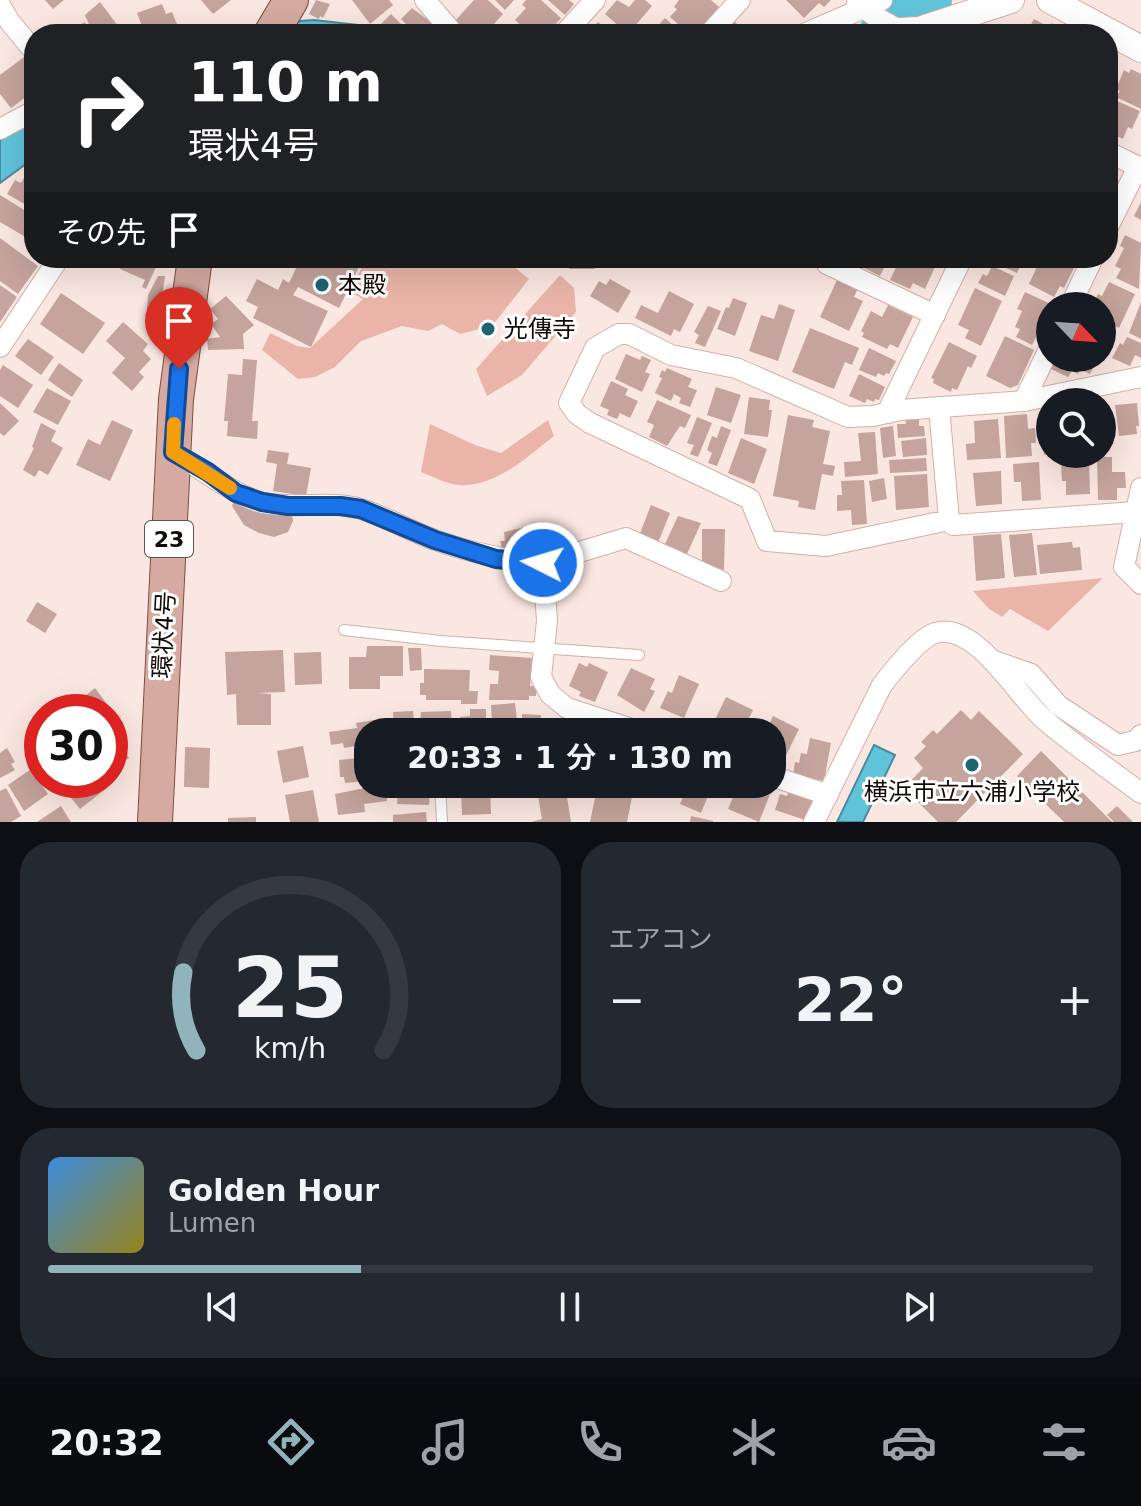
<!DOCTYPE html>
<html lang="ja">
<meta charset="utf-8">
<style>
body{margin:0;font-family:"DejaVu Sans","Noto Sans JP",sans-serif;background:#242831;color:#f1f3f6;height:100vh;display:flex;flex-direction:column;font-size:30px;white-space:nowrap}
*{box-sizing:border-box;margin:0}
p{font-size:26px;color:#9ea1a6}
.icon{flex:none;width:44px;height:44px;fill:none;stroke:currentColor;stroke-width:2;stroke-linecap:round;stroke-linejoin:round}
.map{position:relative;height:822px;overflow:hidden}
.sheet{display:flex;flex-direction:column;gap:20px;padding:20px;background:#0d0f14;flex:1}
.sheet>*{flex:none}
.banner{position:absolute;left:24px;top:24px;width:1094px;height:244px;border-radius:32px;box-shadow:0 8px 32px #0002;background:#202124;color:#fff;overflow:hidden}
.needle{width:52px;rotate:115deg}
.fabs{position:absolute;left:1036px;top:292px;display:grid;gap:16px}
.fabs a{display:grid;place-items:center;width:80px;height:80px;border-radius:50%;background:#171b24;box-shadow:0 8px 32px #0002;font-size:40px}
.speed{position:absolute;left:24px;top:694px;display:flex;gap:16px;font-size:40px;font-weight:700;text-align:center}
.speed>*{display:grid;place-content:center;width:104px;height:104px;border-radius:50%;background:#171b24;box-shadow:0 8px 32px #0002;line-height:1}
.speed .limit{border:12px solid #d22;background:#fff;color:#111}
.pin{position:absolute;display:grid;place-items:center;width:68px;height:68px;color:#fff;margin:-82px -34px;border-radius:50% 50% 50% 0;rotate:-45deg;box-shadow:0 0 8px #0007}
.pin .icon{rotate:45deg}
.me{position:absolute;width:88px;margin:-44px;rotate:275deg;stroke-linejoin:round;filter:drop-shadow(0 0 6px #0008)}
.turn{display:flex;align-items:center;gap:28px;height:168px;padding:0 32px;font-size:36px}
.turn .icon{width:104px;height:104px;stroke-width:2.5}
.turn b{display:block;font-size:56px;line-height:68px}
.then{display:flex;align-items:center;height:76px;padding:0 32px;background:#0003;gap:16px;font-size:30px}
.big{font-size:60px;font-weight:600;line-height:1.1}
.sheet .widget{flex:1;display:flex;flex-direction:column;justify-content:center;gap:12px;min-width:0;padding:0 28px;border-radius:32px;background:#242831}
.sheet .dial{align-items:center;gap:0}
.dial svg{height:208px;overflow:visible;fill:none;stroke:#363941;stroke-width:7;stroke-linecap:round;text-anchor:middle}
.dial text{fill:#f1f3f6;stroke:none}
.song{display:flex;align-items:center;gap:24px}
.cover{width:96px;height:96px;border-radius:12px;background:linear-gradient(135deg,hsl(210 70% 55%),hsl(50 70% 35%))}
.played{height:8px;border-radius:4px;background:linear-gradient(90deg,#91b3bb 30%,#363941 30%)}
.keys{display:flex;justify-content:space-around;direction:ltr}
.heat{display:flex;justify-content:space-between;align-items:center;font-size:44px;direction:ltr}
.sheet .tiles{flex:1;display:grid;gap:20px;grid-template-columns:1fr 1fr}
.widget:last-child{grid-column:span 2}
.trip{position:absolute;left:354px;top:718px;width:432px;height:80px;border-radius:32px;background:#171b24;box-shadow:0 8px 32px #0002;font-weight:600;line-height:80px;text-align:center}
.menu{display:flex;height:128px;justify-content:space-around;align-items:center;background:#090b0e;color:#9ea1a6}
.menu .icon{width:56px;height:56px}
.menu .current{color:#91b3bb}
.menu b{font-size:36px;color:#f1f3f6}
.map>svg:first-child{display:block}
.green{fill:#eab5a8}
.water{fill:#61c3da;stroke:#4a8b9b;stroke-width:2}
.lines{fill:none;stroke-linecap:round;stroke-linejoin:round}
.river{stroke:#61c3da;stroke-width:42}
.building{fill:#c4a49c}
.service-casing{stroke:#d1b0a8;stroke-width:12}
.minor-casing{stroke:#d1b0a8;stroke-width:22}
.tertiary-casing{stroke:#d1b0a8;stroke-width:28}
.primary-casing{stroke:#804d41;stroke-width:36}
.service{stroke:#fff;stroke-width:10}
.minor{stroke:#fff;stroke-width:20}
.tertiary{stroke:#fff;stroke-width:26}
.primary{stroke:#d6aaa0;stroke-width:34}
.route-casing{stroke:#114b97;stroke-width:20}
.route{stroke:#1a73e8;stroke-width:14}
.slow{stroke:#f59e0b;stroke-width:14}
.poi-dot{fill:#1c6473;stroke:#fff;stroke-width:3}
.labels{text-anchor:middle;stroke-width:6;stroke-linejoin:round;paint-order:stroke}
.shield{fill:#fff;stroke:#5a5351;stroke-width:2}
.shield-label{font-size:22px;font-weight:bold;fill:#140907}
.poi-label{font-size:24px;fill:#140907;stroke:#fff;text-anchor:start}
.street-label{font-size:24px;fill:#140907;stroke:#fff}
</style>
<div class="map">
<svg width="1141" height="822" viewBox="0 0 1141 822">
<rect width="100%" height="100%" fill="#fbe7e1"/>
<g class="green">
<path d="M366 258H503L529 279 492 326 460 334 442 324 428 331 402 326 361 341 335 367 315 377 298 379 262 350 270 333 297 346 310 348 363 299 350 292Z"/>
<path d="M560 275 574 288 576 312 522 375 487 396 476 369Z"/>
<path d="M548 420 554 436C527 457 495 488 458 485 446 484 432 476 421 472L430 424 475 445 501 453Z"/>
<path d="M1103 578 1048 631 1010 609 1002 617 989 609 973 591Z"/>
</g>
<g class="water">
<path d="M314 20 358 25 371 34H273L300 21Z"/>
<path d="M34 117V158L0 183V137Z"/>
<path d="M874 745 895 755 863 822H837Z"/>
</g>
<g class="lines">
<path class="river" d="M879 34 931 0"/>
</g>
<g class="building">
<path d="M45 0H64L53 9Z"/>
<path d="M201 0H231L213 14Z"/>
<path d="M316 0 330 4 323 18 320 16 319 19 309 14Z"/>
<path d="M352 0H389L393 5 370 24Z"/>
<path d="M474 0H488L503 14 485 34H467L454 22Z"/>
<path d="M495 0H514L505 10Z"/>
<path d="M526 0H541L561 18 547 34H530L515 20 526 8 522 5Z"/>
<path d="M548 0H569L574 4 565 15Z"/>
<path d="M617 0 629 7 635 0H645L652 6 628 34 605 14Z"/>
<path d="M679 0H711L719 7 695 34H689L670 17 677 9 674 7Z"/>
<path d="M786 0H831L824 7 819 3 804 18Z"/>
<path d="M100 2 121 30 130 29 131 34H93L85 15Z"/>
<path d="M162 4 166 14 172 12 181 34H145L137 13Z"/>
<path d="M412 8 432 23 420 34H415L401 19Z"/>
<path d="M391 14 405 28 399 34H377L374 31Z"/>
<path d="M665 18 682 34H650Z"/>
<path d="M1034 19 1049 27 1051 23 1066 31 1064 34H1037L1028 30Z"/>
<path d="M733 20 747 34H719Z"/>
<path d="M85 22 90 34H73L71 30Z"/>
<path d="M598 22 612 34H587Z"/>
<path d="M24 57 34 69V91L11 108 0 94V75Z"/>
<path d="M1131 69 1141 74V109L1116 97 1120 91 1116 89 1124 70 1129 73Z"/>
<path d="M1117 101 1140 111 1132 129 1128 127 1123 139 1117 136 1114 141 1108 138V120Z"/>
<path d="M31 165 34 167V196L28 206 7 194 15 180 21 183Z"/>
<path d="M0 195 34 216V242L0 222Z"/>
<path d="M1141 202V220L1134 216Z"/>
<path d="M1125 235 1141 243 1139 289 1116 278 1121 269 1115 266 1124 248 1120 246Z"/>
<path d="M0 238 38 266 18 294 0 281Z"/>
<path d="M125 258H160L146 289 142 287 145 280 120 269Z"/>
<path d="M293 258 363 259 339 308 298 287 293 295 328 311 311 347 253 318 258 307 246 301 257 279 278 290 283 279 289 283 297 266 290 263Z"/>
<path d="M568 258H595V269H569Z"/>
<path d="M851 258H889L880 276 850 261Z"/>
<path d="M906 258H939L925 289 913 283 910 289 890 280 899 261 904 263Z"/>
<path d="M993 258H1024L1017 273 991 261Z"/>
<path d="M1041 258 1078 260 1064 288 1060 286 1054 297 1029 284Z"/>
<path d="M992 266 1014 276 1005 296 978 283 983 274 987 276Z"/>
<path d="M158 276H165L160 311 147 309 148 295Z"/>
<path d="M610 279 631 291 618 313 590 296 599 281 606 285Z"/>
<path d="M837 280 857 290 854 297 863 301 849 331 820 317Z"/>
<path d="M1109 282 1135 294 1119 328 1102 320V306H1092L1098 294 1102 296Z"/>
<path d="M0 285 17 297 0 322Z"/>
<path d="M975 288 1002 301 981 346 965 338 969 330 958 325Z"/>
<path d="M669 291 694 304 680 332 674 329 671 336 635 318 641 305 658 313Z"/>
<path d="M1025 292 1055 306H1050V319L1048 323 1044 321 1032 345 1016 337 1020 329 1015 327 1022 311 1017 309Z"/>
<path d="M61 293 105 323 83 354 40 324Z"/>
<path d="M226 296 254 325 243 334 244 349 208 350 207 339 220 337 211 324 218 319 210 309Z"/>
<path d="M733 298 747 303 735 336 717 329 726 307 729 308Z"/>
<path d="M1141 302V339L1129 333Z"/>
<path d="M779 304 795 310 778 361 749 351 761 315 774 319Z"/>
<path d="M888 305 913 317 898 348 890 344 887 349 862 337 864 333 861 331 871 311 882 317Z"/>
<path d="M708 306 721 311 705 347 695 343 699 335 694 332Z"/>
<path d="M123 322 148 344 143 351 151 359 139 372 144 377 132 391 112 373 125 358 106 341Z"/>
<path d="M810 328 859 348 852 365 845 362 834 389 792 372Z"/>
<path d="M1005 336 1034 350 1018 385 1010 388 986 376Z"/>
<path d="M1102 336 1112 340 1102 361Z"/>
<path d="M1127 337 1141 343V358L1135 355 1130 366 1112 358 1120 343 1123 345Z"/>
<path d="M28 339 54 357 41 375 15 356Z"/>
<path d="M949 342 977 356 971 368 968 366 957 390 952 388 951 392 933 383 934 379 931 378Z"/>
<path d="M869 348 896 361 889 374 886 373 884 376 878 373 876 377 859 370Z"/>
<path d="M626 354 640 360 642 356 651 360 645 372 650 374 642 392 615 379Z"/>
<path d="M1057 358H1092L1097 360 1090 374 1080 369 1078 374 1072 371 1068 377 1051 369Z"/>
<path d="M243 359 257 360 252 421H258L257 439 227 436 228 421H224L228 374 242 375Z"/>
<path d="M59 363 83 380 72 397 48 380Z"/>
<path d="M3 365 33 385 18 408 0 396V370Z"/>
<path d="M667 368 692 379 688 387 697 390 690 407 679 403 681 398 674 394 671 401 655 393 662 378 659 377 662 370 665 372Z"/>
<path d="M859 374 885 387 879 400 875 399 874 402 867 399 865 403 849 396Z"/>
<path d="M611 381 628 389 625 395 638 401 630 418 620 413 617 419 607 415 609 410 600 406Z"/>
<path d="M716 387 741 395 731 423 707 415Z"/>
<path d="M47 388 71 401 58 425 33 412Z"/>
<path d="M749 397 770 400 769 410H772L768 437 744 434Z"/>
<path d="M657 400 691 415 685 428 680 426 667 446 649 437 654 425 647 422Z"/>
<path d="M0 403 19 421 4 436 0 433Z"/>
<path d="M1137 403 1139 426H1136L1137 434 1119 436 1115 405Z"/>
<path d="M1027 414 1028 429 1035 428 1036 443H1031L1032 456 1006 458 1004 416Z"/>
<path d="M788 415 814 420 812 427 830 431 823 464 835 466 833 476 822 474 815 510 798 507 799 501 773 496Z"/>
<path d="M697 417 712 423 698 457 690 454 694 445 687 443Z"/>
<path d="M905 419H919V426H924L925 436 898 438 897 424H906Z"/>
<path d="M998 419 1001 458 967 460 966 444 975 443 974 421Z"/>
<path d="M112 420 133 430 110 481 76 465 88 439 100 445Z"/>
<path d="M41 423 56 431 51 441 63 448 48 475 39 470 35 477 23 470 34 448 32 447Z"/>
<path d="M721 426 731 430 717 466 708 463 712 453 707 450 712 436 717 438Z"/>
<path d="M893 426 896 456 883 458 880 428Z"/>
<path d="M875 432 878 474 845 477 844 462 861 461 858 433Z"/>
<path d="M1050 433V454L1044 455 1042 434Z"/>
<path d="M741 438 767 449 754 484 728 473Z"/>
<path d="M926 438 927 455 903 457 901 441Z"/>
<path d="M268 450 289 453 287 464 311 468 306 496 273 491 277 464 266 462Z"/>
<path d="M1097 457H1112V472H1125L1126 488H1117V500H1098Z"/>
<path d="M926 458 927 471 890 473 889 460Z"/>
<path d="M1089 461 1090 494 1066 495V481H1062L1061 462Z"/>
<path d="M1039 462 1041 500 1022 501 1021 482H1014L1013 464Z"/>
<path d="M1001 471 1002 504 976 506 973 473Z"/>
<path d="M927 474 929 507 896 510 894 476Z"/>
<path d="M884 478 887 499 872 502 869 481Z"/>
<path d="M864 480 867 524 852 525 851 510 837 511V495H842L841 481Z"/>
<path d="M234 501 248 508 292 515 293 521 288 532 274 537 259 533 244 525 232 506Z"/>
<path d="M651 505 670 513 658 543 639 536Z"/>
<path d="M678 516 701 523 687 554 665 544Z"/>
<path d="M530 526 533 544 524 546 525 549 519 551V547L502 548 500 541H505L504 532Z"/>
<path d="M702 529H725L724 570 702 563Z"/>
<path d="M1032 533 1037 575 1014 577 1009 535Z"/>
<path d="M1001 534 1005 578 976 581 973 536Z"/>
<path d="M1072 542 1073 548 1080 547 1082 570 1040 574 1037 545Z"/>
<path d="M37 602 57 614 45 633 26 621Z"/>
<path d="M367 646H403V676H380V689H349V657H366Z"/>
<path d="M408 648H421L422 670 410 671Z"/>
<path d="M283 650 285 692 258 693 271 694V725H237L236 694 227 695 225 652Z"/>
<path d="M321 652 322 684 295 685 294 653Z"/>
<path d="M490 655 532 658 530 686H537L536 696H529V700H489L490 684H498L499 671 489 670Z"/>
<path d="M579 663 587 667 589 663 608 672 595 702 579 696 581 692 569 686Z"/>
<path d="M631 668 655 679 650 689 655 691 644 712 617 695Z"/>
<path d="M424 669 470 670 469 691H478L477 704H461V700H426V695H420V683H424Z"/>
<path d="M679 675 699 684 684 718 660 708 668 691 672 693Z"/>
<path d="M95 688 113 712H64Z"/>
<path d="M726 697 753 710 742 732H709Z"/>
<path d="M515 703 517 720 492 722 491 705Z"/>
<path d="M470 709H486V732H461L460 717 470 716Z"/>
<path d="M961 710 971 720 979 711 1023 754 956 822H938L904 788 923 768 914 758 926 746 921 742 933 730 937 734Z"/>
<path d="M413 711 415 732H398V729H394L393 712Z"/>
<path d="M451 711 452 731 419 732 421 712Z"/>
<path d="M522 714 541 715 540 732H522Z"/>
<path d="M773 716 799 729 780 768 772 764V732H766Z"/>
<path d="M380 719 382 732H368V744L344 748 343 743 331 745 329 732 357 728 356 723Z"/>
<path d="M42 720V740L32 728Z"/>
<path d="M114 723 126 740 123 742 127 747 123 749 129 758 110 772V727Z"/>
<path d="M552 723 584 726V732H551Z"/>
<path d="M810 738 831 743 824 781 793 775 795 762 799 763 801 753 807 754Z"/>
<path d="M35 741 39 747 42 745V773L30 759 33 756 26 748Z"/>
<path d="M303 746 309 777 283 783 277 751Z"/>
<path d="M185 747 210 748 209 788 184 787Z"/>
<path d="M7 748 15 762 11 764 15 770 0 778V753Z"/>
<path d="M1041 751 1112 822H1064L1017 776Z"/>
<path d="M368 757 367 781 345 783 344 777H340L339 760Z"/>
<path d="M31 769 48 794 24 811 8 785Z"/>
<path d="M65 780H100L107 788 80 809 60 784Z"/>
<path d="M385 784 387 801 364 804 365 812 338 815 335 794Z"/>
<path d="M402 784 416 785V791L430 792 429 805 397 804 398 792H402Z"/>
<path d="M565 784 571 822H531L542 819 537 791 548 790 547 785Z"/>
<path d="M598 784 633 792 627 822H590Z"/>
<path d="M689 784H713L701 813 680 804Z"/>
<path d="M723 784H774L759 822 728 809 736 790Z"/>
<path d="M490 786 491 814 462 815 461 787Z"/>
<path d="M6 788 21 816 11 822H0V791Z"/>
<path d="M313 790 319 822H290L285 795Z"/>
<path d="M789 791 815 799 808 821 775 810 780 794 787 796Z"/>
<path d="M61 806 71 822H37Z"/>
<path d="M1117 806 1133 822H1114L1107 815Z"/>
<path d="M426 812 427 822H393V815Z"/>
<path d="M691 816 713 821V822H690Z"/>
<path d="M256 817V822H228V818Z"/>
</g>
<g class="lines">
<g class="service-casing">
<g id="service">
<path d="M344 630 441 641 639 655"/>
<path d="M440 784 442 822"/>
</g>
</g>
<g class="minor-casing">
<g id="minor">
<path d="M425 0 454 34"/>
<path d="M857 3 876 17 901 31 902 34"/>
<path d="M0 5 10 22 34 51"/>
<path d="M564 34 595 0"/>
<path d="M709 34 740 0"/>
<path d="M804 34 882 0"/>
<path d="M0 129 34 111"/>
<path d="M1108 152 1141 168"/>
<path d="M1108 227 1138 167"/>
<path d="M830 258 827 264 935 315"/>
<path d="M1070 306 1093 258"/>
<path d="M0 347 59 258"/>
<path d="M1024 401 1050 347"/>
<path d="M939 407 949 520 826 546 767 541 750 499 590 423 577 414 569 403 595 348 619 334H629L671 355 736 368 848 417 873 416 900 410 1024 401 1141 377"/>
<path d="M887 413 962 258"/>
<path d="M173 452C199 467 235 496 263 503 296 509 330 500 361 509 387 517 410 531 435 540 471 553 505 560 543 563L547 621 541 677 550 694 567 708 641 732"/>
<path d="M1141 488 1124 567 1141 584"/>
<path d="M949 520 953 525 1136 512"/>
<path d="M543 563 626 538 721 581"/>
<path d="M994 661 1031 674 1058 705 1118 745 1135 741 1141 735"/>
<path d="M772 776 828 795"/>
<path d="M814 822 882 685C893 671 918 639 935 633 976 620 1020 701 1047 722 1077 747 1110 770 1141 793"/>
</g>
</g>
<g class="tertiary-casing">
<g id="tertiary">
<path d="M1050 0 1141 49"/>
<path d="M901 31 919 30 1011 0"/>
</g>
</g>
<g class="primary-casing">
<g id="primary">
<path d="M271 34 291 0"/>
<path d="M155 822 176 399 195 258"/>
</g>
</g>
<use href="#service" class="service"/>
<use href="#minor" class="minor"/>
<use href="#tertiary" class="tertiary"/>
<use href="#primary" class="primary"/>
</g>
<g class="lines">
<g class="route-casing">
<path id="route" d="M179 369 173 452 208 472 236 493 262 502 288 506H341L361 509 435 540 496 559 543 563"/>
</g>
<use href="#route" class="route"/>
<path class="slow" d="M174 424 173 452 230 488"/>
</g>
<g class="poi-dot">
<circle cx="322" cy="285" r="8"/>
<circle cx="488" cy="329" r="8"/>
<circle cx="972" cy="765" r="8"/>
</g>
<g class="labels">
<rect class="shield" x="145" y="521" width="48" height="36" rx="6"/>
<g class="shield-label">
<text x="169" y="547">23</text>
</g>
<g class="poi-label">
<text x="338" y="293">本殿</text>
<text x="504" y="337">光傳寺</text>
<text x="972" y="800" text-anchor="middle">横浜市立六浦小学校</text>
</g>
<g class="street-label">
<text transform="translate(164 635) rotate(-87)" y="8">環状4号</text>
</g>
</g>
</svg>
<div class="fabs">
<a><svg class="needle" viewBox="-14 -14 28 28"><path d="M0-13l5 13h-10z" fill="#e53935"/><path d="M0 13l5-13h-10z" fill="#9ea1a6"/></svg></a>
<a><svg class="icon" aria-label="search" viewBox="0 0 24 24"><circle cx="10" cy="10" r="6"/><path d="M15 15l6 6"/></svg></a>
</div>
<div class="speed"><div class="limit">30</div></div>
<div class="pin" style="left:179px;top:369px;background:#d93025"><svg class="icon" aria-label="arrive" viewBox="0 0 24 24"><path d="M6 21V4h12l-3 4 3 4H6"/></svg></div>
<svg class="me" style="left:543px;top:563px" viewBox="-20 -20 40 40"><circle r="17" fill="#1a73e8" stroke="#fff" stroke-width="3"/><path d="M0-11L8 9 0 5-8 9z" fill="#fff"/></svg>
<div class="trip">20:33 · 1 分 · 130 m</div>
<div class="banner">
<div class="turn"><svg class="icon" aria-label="right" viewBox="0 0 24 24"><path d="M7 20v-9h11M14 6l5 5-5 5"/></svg><div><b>110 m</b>環状4号</div></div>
<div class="then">その先<svg class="icon" aria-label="arrive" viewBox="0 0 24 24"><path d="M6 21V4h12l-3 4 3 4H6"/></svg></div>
</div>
</div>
<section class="sheet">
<div class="tiles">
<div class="widget dial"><svg viewBox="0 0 100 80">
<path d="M14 69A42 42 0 1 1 86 69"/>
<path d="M14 69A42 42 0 0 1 9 39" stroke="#91b3bb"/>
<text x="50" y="56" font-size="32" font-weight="700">25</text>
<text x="50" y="72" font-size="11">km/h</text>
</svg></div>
<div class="widget"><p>エアコン</p>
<div class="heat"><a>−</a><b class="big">22°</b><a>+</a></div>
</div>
<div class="widget">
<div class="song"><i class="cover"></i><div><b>Golden Hour</b><p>Lumen</p></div></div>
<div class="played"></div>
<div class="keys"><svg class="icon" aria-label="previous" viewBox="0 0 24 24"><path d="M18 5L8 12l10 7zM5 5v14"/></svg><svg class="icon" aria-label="pause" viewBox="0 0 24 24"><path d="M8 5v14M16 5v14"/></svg><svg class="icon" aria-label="next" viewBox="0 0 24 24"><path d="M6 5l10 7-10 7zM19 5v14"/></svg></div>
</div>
</div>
</section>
<nav class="menu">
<b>20:32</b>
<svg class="icon current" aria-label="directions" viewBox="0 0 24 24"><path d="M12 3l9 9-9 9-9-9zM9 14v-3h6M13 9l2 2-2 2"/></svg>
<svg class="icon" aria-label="music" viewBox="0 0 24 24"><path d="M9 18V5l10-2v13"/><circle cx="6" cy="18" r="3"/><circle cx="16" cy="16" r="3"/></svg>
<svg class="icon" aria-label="phone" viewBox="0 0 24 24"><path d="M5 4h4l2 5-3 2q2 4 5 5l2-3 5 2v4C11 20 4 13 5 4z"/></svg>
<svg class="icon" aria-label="climate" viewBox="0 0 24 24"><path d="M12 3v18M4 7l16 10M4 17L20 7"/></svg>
<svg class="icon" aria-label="car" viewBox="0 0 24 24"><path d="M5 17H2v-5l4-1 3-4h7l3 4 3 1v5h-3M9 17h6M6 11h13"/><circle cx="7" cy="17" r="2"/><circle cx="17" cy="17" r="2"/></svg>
<svg class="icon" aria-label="filters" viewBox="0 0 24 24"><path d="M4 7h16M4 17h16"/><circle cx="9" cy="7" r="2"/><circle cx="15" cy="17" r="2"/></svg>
</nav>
